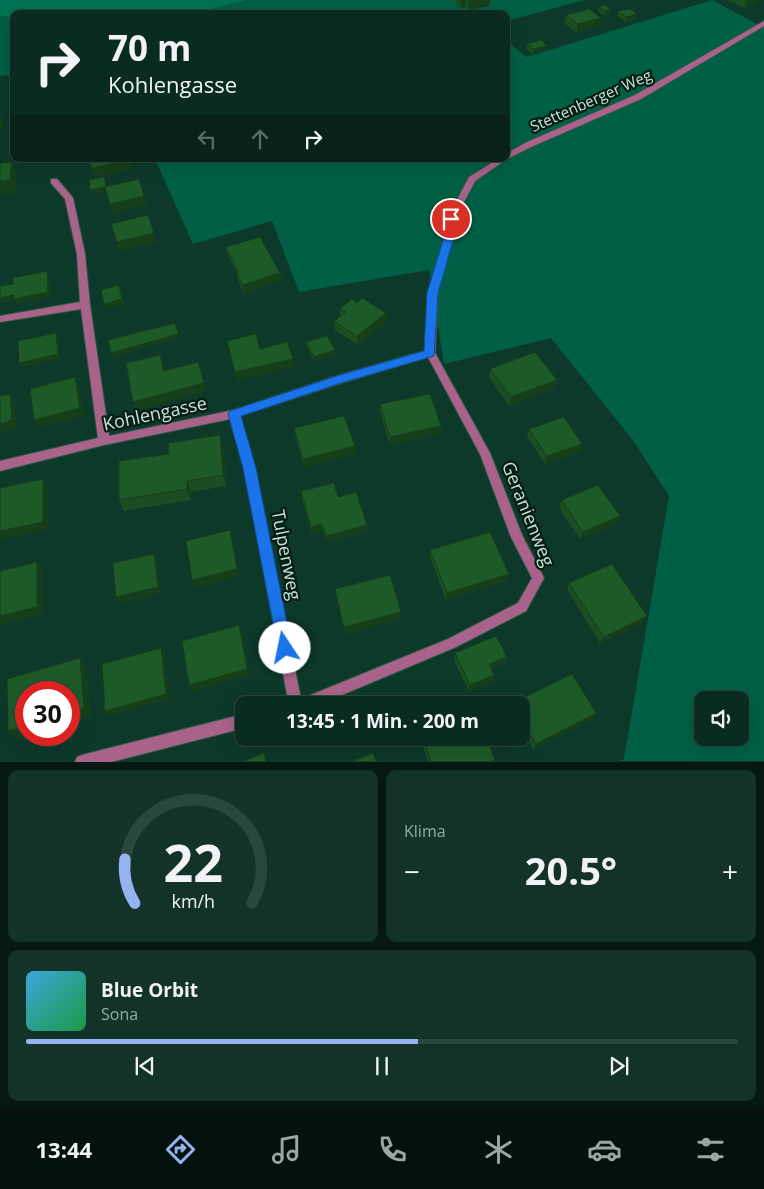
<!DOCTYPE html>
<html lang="de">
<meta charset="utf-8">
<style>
body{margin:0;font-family:"Open Sans",sans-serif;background:#133329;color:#f1f3f6;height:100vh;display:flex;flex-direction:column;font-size:19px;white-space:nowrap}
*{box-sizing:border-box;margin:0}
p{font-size:16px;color:#99a7a5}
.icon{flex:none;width:28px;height:28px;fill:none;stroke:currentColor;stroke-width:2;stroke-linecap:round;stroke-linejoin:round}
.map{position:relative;height:762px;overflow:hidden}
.sheet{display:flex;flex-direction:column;gap:8px;padding:8px;background:#061812;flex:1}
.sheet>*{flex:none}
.hud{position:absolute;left:10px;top:10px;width:500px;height:152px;border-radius:10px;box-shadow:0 5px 20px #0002,0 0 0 1px #2a473e;background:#0a2b20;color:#f1f3f6;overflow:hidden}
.tools{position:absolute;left:694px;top:691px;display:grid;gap:10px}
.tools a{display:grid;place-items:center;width:55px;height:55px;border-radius:10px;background:#0a2b20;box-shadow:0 5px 20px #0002,0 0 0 1px #2a473e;font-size:25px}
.speed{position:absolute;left:15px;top:681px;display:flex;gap:10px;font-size:25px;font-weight:700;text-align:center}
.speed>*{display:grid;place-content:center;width:65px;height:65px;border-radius:50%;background:#0a2b20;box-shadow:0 5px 20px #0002,0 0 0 1px #2a473e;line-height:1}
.speed .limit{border:8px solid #d22;background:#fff;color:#111}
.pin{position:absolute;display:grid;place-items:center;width:42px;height:42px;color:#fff;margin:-21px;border:2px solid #fff;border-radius:50%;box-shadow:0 1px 5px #0007}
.me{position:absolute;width:55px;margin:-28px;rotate:349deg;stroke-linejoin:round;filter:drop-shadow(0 0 4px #0008)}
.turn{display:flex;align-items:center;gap:18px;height:105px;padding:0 15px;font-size:22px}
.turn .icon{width:65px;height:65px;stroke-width:2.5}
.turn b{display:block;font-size:35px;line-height:42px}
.lanes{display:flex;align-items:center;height:48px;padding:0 15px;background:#0003;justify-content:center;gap:25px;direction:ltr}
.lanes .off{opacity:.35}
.big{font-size:38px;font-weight:700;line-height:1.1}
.sheet .tile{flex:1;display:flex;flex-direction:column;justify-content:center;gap:8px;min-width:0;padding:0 18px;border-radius:10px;background:#133329}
.sheet .dial{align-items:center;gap:0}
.dial svg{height:130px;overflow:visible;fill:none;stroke:#2a473e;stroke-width:7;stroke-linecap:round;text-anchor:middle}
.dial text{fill:#f1f3f6;stroke:none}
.song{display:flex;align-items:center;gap:15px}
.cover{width:60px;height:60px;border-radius:8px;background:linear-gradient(135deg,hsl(200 70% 55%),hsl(140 70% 35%))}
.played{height:5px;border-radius:2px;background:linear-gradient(90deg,#95b2f1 55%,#2a473e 55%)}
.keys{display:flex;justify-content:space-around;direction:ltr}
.heat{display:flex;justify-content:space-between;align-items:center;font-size:28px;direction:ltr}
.sheet .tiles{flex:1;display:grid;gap:8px;grid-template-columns:1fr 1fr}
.tile:last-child{grid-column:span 2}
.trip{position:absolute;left:235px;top:696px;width:295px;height:50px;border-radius:10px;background:#0a2b20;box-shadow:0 5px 20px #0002,0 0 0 1px #2a473e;font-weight:700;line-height:50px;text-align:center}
.dock{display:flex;height:80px;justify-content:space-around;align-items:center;background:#04110d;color:#99a7a5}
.dock .icon{width:35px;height:35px}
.dock .current{color:#95b2f1}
.dock b{font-size:22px;color:#f1f3f6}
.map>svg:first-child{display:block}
.green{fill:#005f44;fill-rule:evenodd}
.forest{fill:#007253}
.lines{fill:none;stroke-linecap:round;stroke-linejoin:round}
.minor-casing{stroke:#2e5849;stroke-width:2}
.minor{fill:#a9638a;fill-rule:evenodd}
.wall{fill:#1a4d22}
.shaded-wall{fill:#153f1b}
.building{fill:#1e5a27;stroke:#153f1b}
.route{fill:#1a73e8;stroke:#114b97}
.labels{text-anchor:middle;stroke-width:4.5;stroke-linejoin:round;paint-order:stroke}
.far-street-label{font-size:15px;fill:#c7e3d6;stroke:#061d15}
.street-label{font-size:18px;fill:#c7e3d6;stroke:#061d15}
</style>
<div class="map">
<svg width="764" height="762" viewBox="0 0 764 762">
<rect width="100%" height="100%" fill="#0d392a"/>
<g class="green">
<path d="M249 0H585L506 21V14H175L199 12Z"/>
<path d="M712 0 761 26 764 25V761H619L624 759 669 496 632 439 551 338 444 364 429 270 299 292 272 221 193 244 155 159H506V41L527 57ZM702 700H740V738H702Z"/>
<path d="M0 16 14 17V75L0 76Z"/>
</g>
<path class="forest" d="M0 0H249L199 12 175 14H14V17L0 16Z"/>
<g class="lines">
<g class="minor-casing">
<g id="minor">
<path d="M764 21V26L641 99 531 147 507 159 475 181 455 219 454 233 438 293 435 353 490 453 522 535 544 578 526 611 456 647 318 705H289L244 468 230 419 104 445 0 471V461L98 438 81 309 0 322V316L80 302 77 254 65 199 51 183V179H57L73 198 85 254 90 305 109 436 234 410 340 375 425 351 428 293 446 233 447 219 469 177 498 159H506V154L525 143 635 95ZM428 357 480 454 511 537 532 578 518 603 448 639 301 699 254 468 240 416 341 383Z"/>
<path d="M244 714V728L111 762H75L77 757 82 755Z"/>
</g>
</g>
<use href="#minor" class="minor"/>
</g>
<g class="wall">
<path d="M456 0H490L489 6 469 10 465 7 461 8 455 3Z"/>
<path d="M728 0H757L756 3 744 8Z"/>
<path d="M599 7 611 10 610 14 604 16 598 11Z"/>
<path d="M618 11 636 19 625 22 617 15Z"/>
<path d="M566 15 601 18 599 26 576 33 564 23Z"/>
<path d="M527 44 546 50 532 54 526 48Z"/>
<path d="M226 247 280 273 282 281 244 294 238 281 237 272 228 256Z"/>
<path d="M340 309 386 313V322L358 345 335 330 334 321 340 316Z"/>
<path d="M306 342 335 350V355L314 361 307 346Z"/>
<path d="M490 369 557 380 554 388 509 406 489 377Z"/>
<path d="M380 404 441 426V434L390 445 380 412Z"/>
<path d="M294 428 355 446V454L304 467 295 436Z"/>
<path d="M529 429 580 452 545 464 527 437Z"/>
<path d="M223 447 226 486 191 492V500L124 511 119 500Z"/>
<path d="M301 491 338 497 367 532 327 543 323 531 312 534 302 499Z"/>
<path d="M562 500 620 516 617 524 580 539 559 508Z"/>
<path d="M430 550 509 574 507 581 446 600 430 557Z"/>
<path d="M569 583 643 623 600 643 567 590Z"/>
<path d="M335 589 401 619 345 634 336 596Z"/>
<path d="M455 653 507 657 505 663 491 669 494 675 492 681 469 691 454 660Z"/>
<path d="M513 703 596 713 593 719 533 749 521 728V705H513Z"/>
<path d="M420 738H487L495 762H428Z"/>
</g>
<g class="shaded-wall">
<path d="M461 0H466L465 7 461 8Z"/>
<path d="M478 0H490L489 6 469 10V2Z"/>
<path d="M747 0H757L756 3 744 8Z"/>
<path d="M611 10 610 14 604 16 605 11Z"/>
<path d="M637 14 636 19 625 22 626 17Z"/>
<path d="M601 18 599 26 576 33 578 24Z"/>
<path d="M547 46 546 50 532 54 533 49Z"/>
<path d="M0 113 3 121 0 133Z"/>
<path d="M130 159H133L134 165 132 166 133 169 95 177 93 173 92 174 89 165Z"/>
<path d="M12 162 17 175 16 193 0 195V181Z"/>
<path d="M104 177 107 191 92 194 90 190Z"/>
<path d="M144 196 147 205 113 213 110 204Z"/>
<path d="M154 233 157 242 120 251 117 242Z"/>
<path d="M47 271 49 276 50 297 16 304 14 300 0 303V298Z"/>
<path d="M280 273 282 281 244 294 243 285Z"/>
<path d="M119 285 124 304 106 308 104 304Z"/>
<path d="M386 313V322L358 345 357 336Z"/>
<path d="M56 333 58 338 60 359 21 367 19 363Z"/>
<path d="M178 334 179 338 113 357 111 353Z"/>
<path d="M335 350V355L314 361V357Z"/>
<path d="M293 359 294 367 237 381 235 372Z"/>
<path d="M75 377 79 386 84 416 38 428 34 420Z"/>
<path d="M557 380 554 388 509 406 511 397Z"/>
<path d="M204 383 206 392 137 410 133 402Z"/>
<path d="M10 394 15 402 17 429 0 433V424Z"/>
<path d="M441 426V434L390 445V437Z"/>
<path d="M220 435 223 447 226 486 223 475Z"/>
<path d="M582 444 580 452 545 464 547 456Z"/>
<path d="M355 446V454L304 467 303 459Z"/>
<path d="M43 479 48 487V529L0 540V531Z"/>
<path d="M187 481 191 492V500L187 489Z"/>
<path d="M620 516 617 524 580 539 583 532Z"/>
<path d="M322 524 323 531 312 534 311 527Z"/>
<path d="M367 525V532L327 543 326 536Z"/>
<path d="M230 530 240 576 195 588 192 580Z"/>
<path d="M154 554 157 561 161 594 120 604 116 597Z"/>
<path d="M37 562 42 569 43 614 0 625V616Z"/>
<path d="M509 574 507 581 446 600 447 593Z"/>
<path d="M401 612V619L345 634 344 627Z"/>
<path d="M647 616 643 623 600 643 604 637Z"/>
<path d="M239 625 241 632 250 675 192 691 189 685Z"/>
<path d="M161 648 164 654 170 699 110 716 105 711Z"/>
<path d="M507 657 505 663 487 671 489 664Z"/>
<path d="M80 658 86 667 91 716 69 723V713Z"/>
<path d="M494 675 492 681 469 691 470 685Z"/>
<path d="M596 713 593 719 533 749 536 744Z"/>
<path d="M26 726V735H31L17 739 8 731Z"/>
</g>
<g class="building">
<path d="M467 0H478L469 2Z"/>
<path d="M605 5 611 10 605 11 599 7Z"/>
<path d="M589 9 601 18 578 24 566 15Z"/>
<path d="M630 9 637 14 626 17 618 11Z"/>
<path d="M541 40 547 46 533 49 527 44Z"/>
<path d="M88 159H130L131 160 92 168 91 164 89 165Z"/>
<path d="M12 162 10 180 0 181V163Z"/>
<path d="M104 177 106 187 90 190 89 180Z"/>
<path d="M139 179 144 196 110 204 105 187Z"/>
<path d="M148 215 154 233 117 242 111 224Z"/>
<path d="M260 237 280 273 243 285 236 273 239 272 226 247Z"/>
<path d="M47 271 48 292 14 299V295L0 298V286L13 284V278Z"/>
<path d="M119 285 122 299 104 304 101 290Z"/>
<path d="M362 298 386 313 357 336 334 321 346 312 340 309 352 299 357 303Z"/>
<path d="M175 323 178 334 111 353 108 340Z"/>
<path d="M56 333 58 354 19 363 18 341Z"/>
<path d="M256 334 260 349 287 342 293 359 235 372 227 341Z"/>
<path d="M327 336 335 350 314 357 306 342Z"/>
<path d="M535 352 557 380 511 397 490 369Z"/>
<path d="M160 355 164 371 198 362 204 383 133 402 126 363Z"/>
<path d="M75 377 80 408 34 420 30 389Z"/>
<path d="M10 394 12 420 0 424V396Z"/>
<path d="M430 394 441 426 390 437 380 404Z"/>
<path d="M344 416 355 446 303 459 294 428Z"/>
<path d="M564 417 582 444 547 456 529 429Z"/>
<path d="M220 435 223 475 187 481V489L119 500V461L169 454 168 443Z"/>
<path d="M43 479V522L0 531V488Z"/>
<path d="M334 483 338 497 356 492 367 525 326 536 322 524 311 527 301 491Z"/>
<path d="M598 485 620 516 583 532 562 500Z"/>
<path d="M230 530 237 569 192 580 186 541Z"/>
<path d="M490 532 509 574 447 593 430 550Z"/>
<path d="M154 554 158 587 116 597 113 563Z"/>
<path d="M37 562V607L0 616V571Z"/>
<path d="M612 564 647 616 604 637 569 583Z"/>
<path d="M390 575 401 612 344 627 335 589Z"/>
<path d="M239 625 247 669 189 685 182 641Z"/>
<path d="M496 636 507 657 489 664 494 675 470 685 455 653Z"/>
<path d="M161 648 166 694 105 711 102 664Z"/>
<path d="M80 658 84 708 69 713V692H26V726L8 731 7 679Z"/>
<path d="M572 674 596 713 536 744 521 718V705H514L513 703Z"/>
<path d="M423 738H487L495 760 491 762H431Z"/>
<path d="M264 753 266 762H241Z"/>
<path d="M373 753 376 762H350Z"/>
</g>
<path class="route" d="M451 216 456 219 455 234 438 293 434 356 341 383 241 416 256 468 292 648 290 653 285 655 280 653 278 648 243 468 228 414 230 411 340 375 424 351 427 293 445 234 447 219Z"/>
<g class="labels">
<g class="far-street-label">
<text transform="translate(591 101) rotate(-24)" y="5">Stettenberger Weg</text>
</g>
<g class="street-label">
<text transform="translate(155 414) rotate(-12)" y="6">Kohlengasse</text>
<text transform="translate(528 514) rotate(68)" y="6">Geranienweg</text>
<text transform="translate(286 555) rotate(79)" y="6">Tulpenweg</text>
</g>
</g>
</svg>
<div class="tools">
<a><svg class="icon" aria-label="sound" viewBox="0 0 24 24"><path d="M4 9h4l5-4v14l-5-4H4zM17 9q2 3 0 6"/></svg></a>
</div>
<div class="speed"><div class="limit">30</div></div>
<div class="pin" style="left:451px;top:219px;background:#d93025"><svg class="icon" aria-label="arrive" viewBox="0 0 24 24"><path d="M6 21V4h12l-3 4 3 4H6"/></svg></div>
<svg class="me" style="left:285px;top:648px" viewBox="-20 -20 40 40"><circle r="19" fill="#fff"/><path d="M0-13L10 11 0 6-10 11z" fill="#1a73e8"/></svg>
<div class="trip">13:45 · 1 Min. · 200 m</div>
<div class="hud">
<div class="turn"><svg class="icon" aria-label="right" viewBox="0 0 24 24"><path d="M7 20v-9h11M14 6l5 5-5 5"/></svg><div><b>70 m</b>Kohlengasse</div></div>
<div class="lanes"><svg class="icon off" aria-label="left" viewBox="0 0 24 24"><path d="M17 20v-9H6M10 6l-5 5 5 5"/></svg><svg class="icon off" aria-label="ahead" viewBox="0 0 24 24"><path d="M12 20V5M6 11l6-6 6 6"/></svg><svg class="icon" aria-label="right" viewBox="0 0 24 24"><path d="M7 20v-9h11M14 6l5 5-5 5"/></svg></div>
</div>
</div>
<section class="sheet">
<div class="tiles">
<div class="tile dial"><svg viewBox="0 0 100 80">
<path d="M14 69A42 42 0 1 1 86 69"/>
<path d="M14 69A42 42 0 0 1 8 42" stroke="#95b2f1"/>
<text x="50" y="56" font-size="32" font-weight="700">22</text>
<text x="50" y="72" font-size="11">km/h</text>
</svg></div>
<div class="tile"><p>Klima</p>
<div class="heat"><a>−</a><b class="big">20.5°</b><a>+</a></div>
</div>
<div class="tile">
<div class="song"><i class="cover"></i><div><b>Blue Orbit</b><p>Sona</p></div></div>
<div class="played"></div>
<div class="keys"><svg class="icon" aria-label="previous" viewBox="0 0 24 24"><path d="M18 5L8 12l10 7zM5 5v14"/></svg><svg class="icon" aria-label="pause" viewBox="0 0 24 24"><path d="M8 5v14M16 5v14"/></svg><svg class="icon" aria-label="next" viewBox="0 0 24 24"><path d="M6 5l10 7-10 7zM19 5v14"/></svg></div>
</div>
</div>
</section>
<nav class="dock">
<b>13:44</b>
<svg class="icon current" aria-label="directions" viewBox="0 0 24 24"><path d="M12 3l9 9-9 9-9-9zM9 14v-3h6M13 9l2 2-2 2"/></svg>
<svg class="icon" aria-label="music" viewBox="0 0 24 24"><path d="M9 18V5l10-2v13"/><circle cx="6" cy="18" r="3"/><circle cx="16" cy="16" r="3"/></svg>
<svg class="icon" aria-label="phone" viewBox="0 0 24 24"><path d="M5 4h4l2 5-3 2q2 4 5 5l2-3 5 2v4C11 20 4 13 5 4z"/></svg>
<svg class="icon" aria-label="climate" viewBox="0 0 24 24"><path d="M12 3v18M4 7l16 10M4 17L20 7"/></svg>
<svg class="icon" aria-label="car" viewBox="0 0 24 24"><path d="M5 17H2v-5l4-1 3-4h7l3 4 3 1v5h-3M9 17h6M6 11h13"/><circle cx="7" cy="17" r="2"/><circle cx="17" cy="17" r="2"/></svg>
<svg class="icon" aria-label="filters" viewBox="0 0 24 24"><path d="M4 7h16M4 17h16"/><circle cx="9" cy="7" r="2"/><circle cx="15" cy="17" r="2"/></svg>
</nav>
